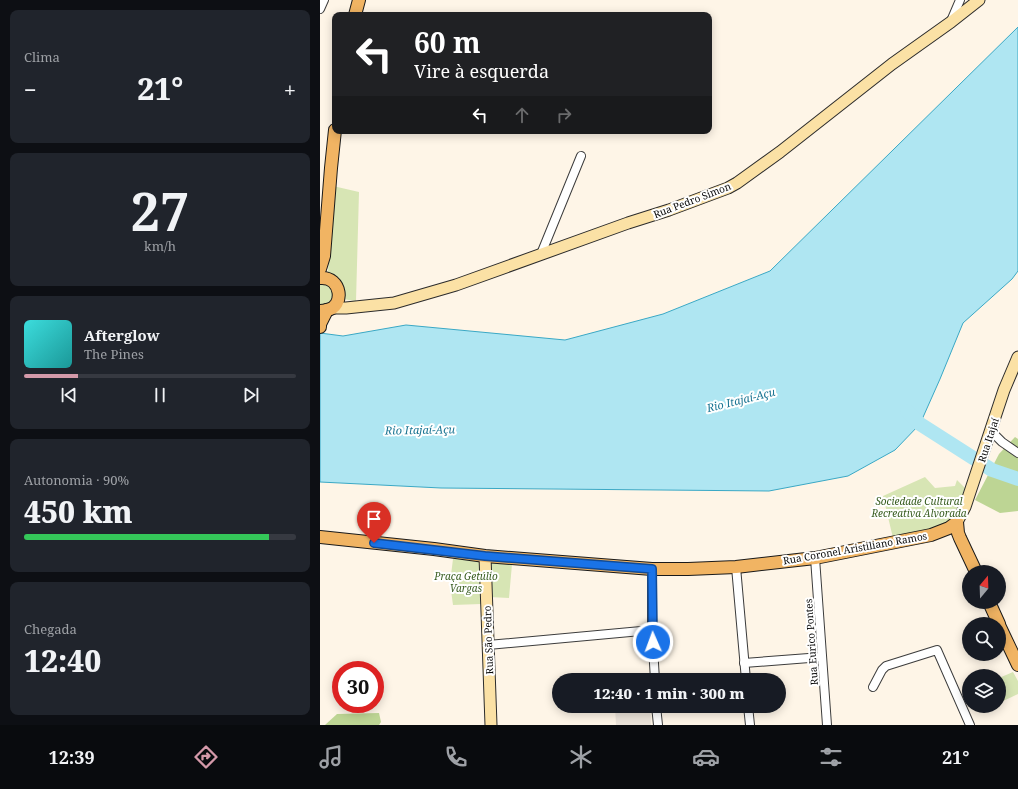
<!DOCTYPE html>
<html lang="pt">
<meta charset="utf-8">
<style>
body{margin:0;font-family:"Noto Serif",serif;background:#20242c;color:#f1f3f6;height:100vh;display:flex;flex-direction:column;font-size:15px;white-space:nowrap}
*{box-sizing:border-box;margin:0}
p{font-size:13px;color:#9ea1a6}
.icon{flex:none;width:22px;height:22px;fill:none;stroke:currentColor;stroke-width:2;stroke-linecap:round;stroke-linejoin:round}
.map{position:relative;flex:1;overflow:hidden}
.drawer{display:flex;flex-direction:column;gap:10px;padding:10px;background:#0d0f14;width:320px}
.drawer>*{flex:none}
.top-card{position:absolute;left:12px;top:12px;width:380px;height:122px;border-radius:8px;box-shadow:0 2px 10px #0003;background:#202124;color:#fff;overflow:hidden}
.needle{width:26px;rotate:19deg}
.controls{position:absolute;left:642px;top:565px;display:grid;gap:8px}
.controls a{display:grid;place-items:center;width:44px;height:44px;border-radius:50%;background:#171b24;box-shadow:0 2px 10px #0003;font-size:20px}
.speed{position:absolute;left:12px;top:661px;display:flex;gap:8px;font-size:20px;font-weight:700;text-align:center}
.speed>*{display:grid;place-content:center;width:52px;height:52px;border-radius:50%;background:#171b24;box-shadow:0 2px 10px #0003;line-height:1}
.speed .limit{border:6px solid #d22;background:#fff;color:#111}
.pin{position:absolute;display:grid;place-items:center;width:34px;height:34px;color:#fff;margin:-41px -17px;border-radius:50% 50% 50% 0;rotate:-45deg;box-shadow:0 0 4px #0007}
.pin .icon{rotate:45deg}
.me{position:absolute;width:44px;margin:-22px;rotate:358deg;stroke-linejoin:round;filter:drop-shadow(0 0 3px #0008)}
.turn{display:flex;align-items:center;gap:14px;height:84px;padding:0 16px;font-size:18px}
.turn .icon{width:52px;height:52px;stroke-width:2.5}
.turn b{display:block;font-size:28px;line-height:34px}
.lanes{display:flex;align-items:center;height:38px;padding:0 16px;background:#0003;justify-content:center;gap:20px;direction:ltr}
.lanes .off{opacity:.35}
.big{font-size:30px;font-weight:800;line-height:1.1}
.drawer .widget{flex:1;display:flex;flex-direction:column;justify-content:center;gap:6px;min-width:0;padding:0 14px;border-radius:8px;background:#20242c}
.drawer .dial{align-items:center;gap:0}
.dial b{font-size:52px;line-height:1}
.song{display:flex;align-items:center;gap:12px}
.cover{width:48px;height:48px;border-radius:6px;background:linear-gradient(135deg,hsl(180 70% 55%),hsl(180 70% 35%))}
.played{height:4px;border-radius:2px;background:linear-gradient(90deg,#d499a9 20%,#363941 20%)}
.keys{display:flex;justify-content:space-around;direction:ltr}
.heat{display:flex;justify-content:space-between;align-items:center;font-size:22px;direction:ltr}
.charge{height:6px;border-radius:3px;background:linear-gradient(90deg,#34c759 90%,#363941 0)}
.trip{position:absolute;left:232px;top:673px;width:234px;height:40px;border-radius:20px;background:#171b24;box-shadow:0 2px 10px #0003;font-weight:800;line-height:40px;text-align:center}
.tabs{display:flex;height:64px;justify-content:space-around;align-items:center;background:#090b0e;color:#9ea1a6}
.tabs .icon{width:28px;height:28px}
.tabs .active{color:#d499a9}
.tabs b{font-size:18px;color:#f1f3f6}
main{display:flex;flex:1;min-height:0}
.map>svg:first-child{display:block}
.green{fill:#d7e5b4}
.forest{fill:#bdd594}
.plaza{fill:#ebe3d9}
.water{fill:#afe6f2;stroke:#3aa8c5}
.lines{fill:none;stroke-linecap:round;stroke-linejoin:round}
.river{stroke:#afe6f2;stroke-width:14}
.street-casing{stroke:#3c3c3c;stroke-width:10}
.secondary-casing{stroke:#2b2b2b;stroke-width:13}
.primary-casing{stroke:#1a1a1a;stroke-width:14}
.street{stroke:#fff;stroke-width:8}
.secondary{stroke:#fbe1a5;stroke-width:11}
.primary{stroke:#f1b463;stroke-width:12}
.route-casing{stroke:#114b97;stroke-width:10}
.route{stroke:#1a73e8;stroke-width:7}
.labels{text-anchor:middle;stroke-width:4;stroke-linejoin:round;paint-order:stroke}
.street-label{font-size:10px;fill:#090909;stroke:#fff}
.park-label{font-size:10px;font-style:italic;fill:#375c1f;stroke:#fff}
.water-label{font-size:11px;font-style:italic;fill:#1b7593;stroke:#fff}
</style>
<main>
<section class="drawer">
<div class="widget"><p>Clima</p>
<div class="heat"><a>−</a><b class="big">21°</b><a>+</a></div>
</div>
<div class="widget dial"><b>27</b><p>km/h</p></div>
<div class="widget">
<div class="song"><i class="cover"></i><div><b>Afterglow</b><p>The Pines</p></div></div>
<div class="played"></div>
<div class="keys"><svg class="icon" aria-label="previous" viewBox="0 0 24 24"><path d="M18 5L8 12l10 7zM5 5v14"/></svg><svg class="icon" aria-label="pause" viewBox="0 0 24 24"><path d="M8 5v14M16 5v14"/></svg><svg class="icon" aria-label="next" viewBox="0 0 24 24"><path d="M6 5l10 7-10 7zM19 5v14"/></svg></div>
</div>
<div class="widget"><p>Autonomia · 90%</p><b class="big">450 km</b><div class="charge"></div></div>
<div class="widget"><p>Chegada</p><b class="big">12:40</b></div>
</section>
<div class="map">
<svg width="698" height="725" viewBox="0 0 698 725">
<rect width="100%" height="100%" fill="#fef5e7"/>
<g class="green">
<path d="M13 186 39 192 36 301 22 299 17 279 8 272Z"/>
<path d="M0 284C17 284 16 305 0 305Z"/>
<path d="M605 477 615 488 635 486 637 480 645 488 638 507 633 519 623 527 573 538 563 496Z"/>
<path d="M133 559 162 560 161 604 133 605 130 583Z"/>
<path d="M171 563 192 564 189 598 169 597Z"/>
<path d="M693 672 698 681V694L679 703V678Z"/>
</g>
<g class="forest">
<path d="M695 437 698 439V511L680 513 655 500 679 454Z"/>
<path d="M59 713 61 722 59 725H5L17 714Z"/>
</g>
<path class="plaza" d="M295 706H330L331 725H296Z"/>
<path class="water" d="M698 27V271L692 279 643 323 620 379 600 424 575 450 528 476 449 491 121 488 0 482V333L23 336 86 325 245 340 343 314 450 271Z"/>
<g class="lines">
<path class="river" d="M587 411 600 424 672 470 698 479"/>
<g class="street-casing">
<g id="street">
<path d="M0 9 4 0"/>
<path d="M631 21 640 0"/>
<path d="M221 254 261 156"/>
<path d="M671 431 682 442 698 453"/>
<path d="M495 558 507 725"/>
<path d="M416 567 426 680"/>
<path d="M332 569V630L335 680"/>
<path d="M168 645 332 630"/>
<path d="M424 663 502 657"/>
<path d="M553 687 562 670 566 666 617 650 650 725"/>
<path d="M336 706 338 725"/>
<path d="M428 706 430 725"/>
</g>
</g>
<g class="secondary-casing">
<g id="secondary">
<path d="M12 308H26L74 303 136 285 308 223 349 210 408 188 417 183 460 152 572 64 631 22 659 0"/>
<path d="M637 522 645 507 684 390 698 357"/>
<path d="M165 556 171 725"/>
</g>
</g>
<g class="primary-casing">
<g id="primary">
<path d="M35 15 39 0"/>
<path d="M0 269 4 256 11 168 15 130"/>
<path d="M0 278C22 276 25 307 7 310 4 311 2 311 0 311"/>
<path d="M0 327V324L7 310"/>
<path d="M637 522 638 533 640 538 656 572"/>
<path d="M0 537 114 549 165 556 332 569H368L416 567 495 558 611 535 629 528 637 522"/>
<path d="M669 602 679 624"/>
<path d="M679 625 698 665"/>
</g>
</g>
<use href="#street" class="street"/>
<use href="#secondary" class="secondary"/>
<use href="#primary" class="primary"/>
</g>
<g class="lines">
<g class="route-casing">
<path id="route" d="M54 543 165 556 332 569 333 642"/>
</g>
<use href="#route" class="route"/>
</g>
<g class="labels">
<g class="street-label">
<text transform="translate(372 200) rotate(-21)" y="4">Rua Pedro Simon</text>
<text transform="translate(668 440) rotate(-72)" y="4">Rua Itajaí</text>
<text transform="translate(535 548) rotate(-10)" y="4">Rua Coronel Aristiliano Ramos</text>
<text transform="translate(168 640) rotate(-92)" y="4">Rua São Pedro</text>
<text transform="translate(491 642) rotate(-94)" y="4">Rua Eurico Pontes</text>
</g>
<g class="park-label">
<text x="599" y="505">Sociedade Cultural<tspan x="599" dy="12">Recreativa Alvorada</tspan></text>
<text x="146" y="580">Praça Getúlio<tspan x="146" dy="12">Vargas</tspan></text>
</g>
<g class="water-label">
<text transform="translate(421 400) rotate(-14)" y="4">Rio Itajaí-Açu</text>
<text transform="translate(100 430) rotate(-1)" y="4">Rio Itajaí-Açu</text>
</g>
</g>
</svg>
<div class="controls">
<a><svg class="needle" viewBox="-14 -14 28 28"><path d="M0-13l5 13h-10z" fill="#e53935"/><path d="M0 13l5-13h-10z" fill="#9ea1a6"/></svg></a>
<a><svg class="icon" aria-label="search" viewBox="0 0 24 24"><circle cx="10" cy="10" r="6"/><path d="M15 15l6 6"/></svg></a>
<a><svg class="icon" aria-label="layers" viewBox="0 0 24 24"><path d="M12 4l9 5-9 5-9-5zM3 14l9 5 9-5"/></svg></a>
</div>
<div class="speed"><div class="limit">30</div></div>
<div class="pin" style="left:54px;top:543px;background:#d93025"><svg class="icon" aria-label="arrive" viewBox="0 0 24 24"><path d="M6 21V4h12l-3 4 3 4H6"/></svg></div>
<svg class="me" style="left:333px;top:642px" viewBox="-20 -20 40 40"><circle r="17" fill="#1a73e8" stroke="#fff" stroke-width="3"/><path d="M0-11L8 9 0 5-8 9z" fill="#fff"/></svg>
<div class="trip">12:40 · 1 min · 300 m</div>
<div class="top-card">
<div class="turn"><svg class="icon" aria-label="left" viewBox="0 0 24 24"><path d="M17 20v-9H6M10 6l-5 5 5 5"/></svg><div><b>60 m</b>Vire à esquerda</div></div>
<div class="lanes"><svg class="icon" aria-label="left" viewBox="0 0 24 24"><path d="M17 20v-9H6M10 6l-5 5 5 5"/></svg><svg class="icon off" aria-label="ahead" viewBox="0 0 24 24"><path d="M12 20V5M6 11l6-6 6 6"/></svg><svg class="icon off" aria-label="right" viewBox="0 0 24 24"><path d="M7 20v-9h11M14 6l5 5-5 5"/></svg></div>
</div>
</div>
</main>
<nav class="tabs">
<b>12:39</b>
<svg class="icon active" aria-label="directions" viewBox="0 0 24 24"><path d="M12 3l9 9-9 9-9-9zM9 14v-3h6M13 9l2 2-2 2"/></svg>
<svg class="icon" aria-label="music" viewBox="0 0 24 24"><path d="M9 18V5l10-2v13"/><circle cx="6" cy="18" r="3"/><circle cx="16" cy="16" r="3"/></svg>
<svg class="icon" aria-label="phone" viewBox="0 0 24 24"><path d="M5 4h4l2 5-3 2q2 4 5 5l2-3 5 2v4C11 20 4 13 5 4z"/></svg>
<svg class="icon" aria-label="climate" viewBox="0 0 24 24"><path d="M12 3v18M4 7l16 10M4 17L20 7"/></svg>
<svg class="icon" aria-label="car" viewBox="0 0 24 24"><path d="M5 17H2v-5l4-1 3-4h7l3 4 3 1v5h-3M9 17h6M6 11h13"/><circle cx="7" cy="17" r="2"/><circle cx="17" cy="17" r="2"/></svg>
<svg class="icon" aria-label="filters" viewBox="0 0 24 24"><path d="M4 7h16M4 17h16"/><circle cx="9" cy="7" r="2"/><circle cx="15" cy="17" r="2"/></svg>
<b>21°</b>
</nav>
